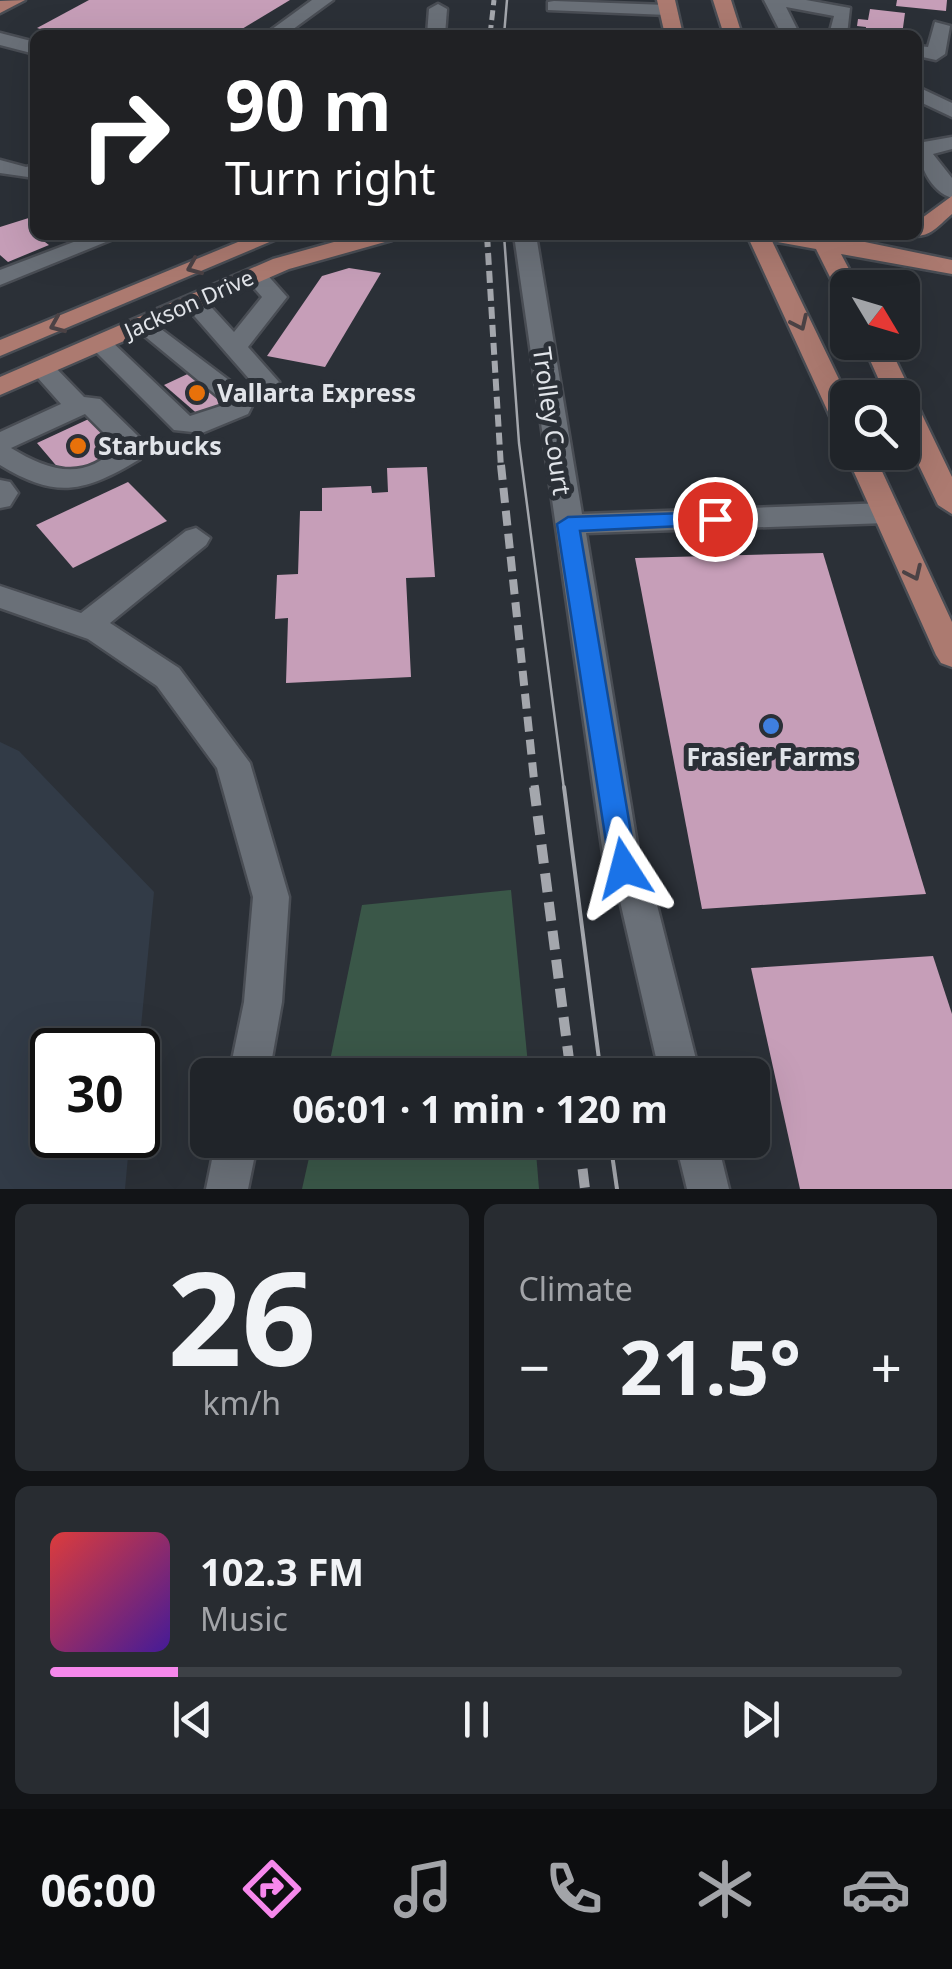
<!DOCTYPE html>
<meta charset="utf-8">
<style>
body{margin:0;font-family:"Noto Sans",sans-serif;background:#282c31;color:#f1f3f6;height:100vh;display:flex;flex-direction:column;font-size:38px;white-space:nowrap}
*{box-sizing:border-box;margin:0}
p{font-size:32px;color:#a2a4a8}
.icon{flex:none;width:55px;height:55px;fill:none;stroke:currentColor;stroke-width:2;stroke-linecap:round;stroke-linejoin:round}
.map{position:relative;height:1189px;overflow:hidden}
.side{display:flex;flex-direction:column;gap:15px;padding:15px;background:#121417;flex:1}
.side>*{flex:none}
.top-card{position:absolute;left:30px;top:30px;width:892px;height:210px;border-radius:15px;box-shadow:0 10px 40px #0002,0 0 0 2px #3d4146;background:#202124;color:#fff;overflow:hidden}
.needle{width:65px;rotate:128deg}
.controls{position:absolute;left:830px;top:270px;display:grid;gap:20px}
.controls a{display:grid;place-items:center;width:90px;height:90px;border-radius:15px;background:#202429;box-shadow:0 10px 40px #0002,0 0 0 2px #3d4146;font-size:50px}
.speed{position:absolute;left:30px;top:1028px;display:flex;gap:20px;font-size:50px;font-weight:700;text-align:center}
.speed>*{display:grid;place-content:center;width:130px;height:130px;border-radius:50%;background:#202429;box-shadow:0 10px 40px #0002,0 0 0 2px #3d4146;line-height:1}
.speed .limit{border:5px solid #111;border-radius:15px;background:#fff;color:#111}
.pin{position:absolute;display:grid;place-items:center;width:85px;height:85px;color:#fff;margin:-42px;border:5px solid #fff;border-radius:50%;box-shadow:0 2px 10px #0007}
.me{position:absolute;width:110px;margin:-55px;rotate:351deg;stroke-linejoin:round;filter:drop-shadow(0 0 8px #0008)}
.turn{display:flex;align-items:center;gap:35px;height:210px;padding:0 30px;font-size:45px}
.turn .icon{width:130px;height:130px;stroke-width:2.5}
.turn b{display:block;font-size:70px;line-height:85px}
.big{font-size:75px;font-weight:700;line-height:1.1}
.side .widget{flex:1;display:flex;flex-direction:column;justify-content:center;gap:15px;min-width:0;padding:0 35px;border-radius:15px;background:#282c31}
.side .dial{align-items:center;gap:0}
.dial b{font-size:130px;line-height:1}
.song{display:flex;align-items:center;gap:30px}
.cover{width:120px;height:120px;border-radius:15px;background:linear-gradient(135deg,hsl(0 70% 55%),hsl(260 70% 35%))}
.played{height:10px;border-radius:5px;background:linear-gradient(90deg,#f688ec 15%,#3d4146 15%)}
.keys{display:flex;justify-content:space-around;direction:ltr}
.heat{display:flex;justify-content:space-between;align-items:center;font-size:55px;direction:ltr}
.side .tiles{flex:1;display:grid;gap:15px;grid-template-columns:1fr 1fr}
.widget:last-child{grid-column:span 2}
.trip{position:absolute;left:190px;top:1058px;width:580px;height:100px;border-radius:15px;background:#202429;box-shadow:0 10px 40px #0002,0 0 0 2px #3d4146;font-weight:700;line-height:100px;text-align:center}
.dock{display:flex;height:160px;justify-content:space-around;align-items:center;background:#0d0e10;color:#a2a4a8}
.dock .icon{width:70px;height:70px}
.dock .selected{color:#f688ec}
.dock b{font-size:45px;color:#f1f3f6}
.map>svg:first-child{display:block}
.built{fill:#323b47}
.green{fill:#3a5748}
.building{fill:#c69eb8}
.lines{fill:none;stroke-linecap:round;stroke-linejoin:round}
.minor-casing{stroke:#494d54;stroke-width:5}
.major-casing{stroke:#494d54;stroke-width:5}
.minor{fill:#6a7078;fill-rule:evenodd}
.major{fill:#ac7a70;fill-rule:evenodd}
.tram-far1{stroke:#a4a7ad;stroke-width:2.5}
.tram{stroke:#a4a7ad;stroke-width:4}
.rail-far3{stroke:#a4a7ad;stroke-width:5;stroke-dasharray:10 5;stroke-linecap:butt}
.rail-far2{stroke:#a4a7ad;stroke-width:6;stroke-dasharray:12 6;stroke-linecap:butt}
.rail-far1{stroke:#a4a7ad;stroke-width:8;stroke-dasharray:15 8;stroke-linecap:butt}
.rail{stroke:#a4a7ad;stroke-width:10;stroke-dasharray:19 10;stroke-linecap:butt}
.oneway{stroke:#4b4245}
.route{fill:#1a73e8;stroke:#114b97;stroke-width:2.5}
.food-dot{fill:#e8710a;stroke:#2b3037;stroke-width:4}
.shop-dot{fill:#3f7fe0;stroke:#2b3037;stroke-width:4}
.labels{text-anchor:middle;stroke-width:10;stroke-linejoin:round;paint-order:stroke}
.far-street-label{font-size:22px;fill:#e1e4e9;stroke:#2b3037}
.poi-label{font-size:25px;font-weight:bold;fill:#e1e4e9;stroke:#2b3037;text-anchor:start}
.street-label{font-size:25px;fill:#e1e4e9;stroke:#2b3037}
</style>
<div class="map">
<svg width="952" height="1189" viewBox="0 0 952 1189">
<rect width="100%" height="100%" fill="#2b3037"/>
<path class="built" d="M0 742 19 751 154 892 138 1058V1050H52V1135H130L125 1189H0Z"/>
<g class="green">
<path d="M511 890 529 1075H327L362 905Z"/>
<path d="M313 1140H535L539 1189H302Z"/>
</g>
<g class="building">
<path d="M89 0H290L232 35H60L37 28Z"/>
<path d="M897 0H947L946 11 896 6Z"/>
<path d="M870 9 905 13 902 35H865L866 27 857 26 858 19 868 20Z"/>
<path d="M35 216V229L30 231 49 245 8 262 0 255V227Z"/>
<path d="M349 268 381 273 325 367 267 356 322 276Z"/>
<path d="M194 371 231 402 201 417 164 385Z"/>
<path d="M93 417 107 430 100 433 119 450 65 476 37 443Z"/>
<path d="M427 467 435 577 406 578 411 677 286 683 288 618 275 619 277 575 298 574 300 511H322V488L371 486 372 493 388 492 387 468Z"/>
<path d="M128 482 167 521 73 568 36 525Z"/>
<path d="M823 553 926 894 702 909 635 558Z"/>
<path d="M933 956 952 1014V1189H800L751 968Z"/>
</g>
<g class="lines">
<g class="minor-casing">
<g id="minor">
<path d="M312 0H333L285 35H264Z"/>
<path d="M764 0H806L850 8 847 35H829L834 16 786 7 800 35H782Z"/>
<path d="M554 1 667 5 676 10 667 15 548 10V2Z"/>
<path d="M438 4 447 9 445 35H427L429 9Z"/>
<path d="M935 22 950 26 945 54 936 60 918 56V46L928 47Z"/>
<path d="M0 33 35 42V54L0 45Z"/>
<path d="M918 87 952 103V117L918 101Z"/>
<path d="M952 137V149L933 154 952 178V198C931 192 918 164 918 143Z"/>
<path d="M0 160 26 167 35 165V178L0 173Z"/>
<path d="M92 235H123L0 285V270Z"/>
<path d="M514 235H536L582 514 887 503 901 513 887 523 586 533 641 868 656 901 700 1075H660L620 901 605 868Z"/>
<path d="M255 268 263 270 287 297 248 347 279 382 266 390 257 388 182 302 194 295 202 297 234 332 262 297 243 275Z"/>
<path d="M145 317 250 396 254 402 248 414 202 433 174 430 88 344 91 339H109L190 416 227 404 136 329 133 324Z"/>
<path d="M42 360 51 363 84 397 100 399 140 438 144 444 140 459C85 492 57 500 0 465V432L61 404 29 368ZM85 414 117 446C85 483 47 470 11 448Z"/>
<path d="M0 480 10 482 18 493 10 506 0 508Z"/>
<path d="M196 528 210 538 206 545 110 623 179 668 250 763 289 897 282 1002 269 1075H229L244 1002 253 897 217 768 157 686 88 639 0 608V586L81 613 186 531Z"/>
<path d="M216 1140H258L248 1189H206Z"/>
<path d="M675 1140H717L729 1189H687Z"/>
</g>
</g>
<g class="major-casing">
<g id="major">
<path d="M25 0 0 13V1Z"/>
<path d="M657 0H675L683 35H665Z"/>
<path d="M713 0H731L742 35H724Z"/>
<path d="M952 196V214C940 224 929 239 913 235H918V221Z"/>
<path d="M255 235H286L0 356V340Z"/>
<path d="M359 235H395L392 240 289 269 0 395V377L273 259Z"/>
<path d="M747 235H831L952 260V274L841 254 859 288H848V296L836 289 816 249 772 241 848 398V435L835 427Z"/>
<path d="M862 342H887L952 477V514L938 505 902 430V398H887Z"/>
<path d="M848 449V452H873L952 622V667L941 663 936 655 845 452Z"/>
</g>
</g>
<use href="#minor" class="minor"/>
<use href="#major" class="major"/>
<g class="tram-far1">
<path d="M504 35 507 0"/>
<path d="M504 235 519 443 564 789"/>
</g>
<g class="tram">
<path d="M564 787 601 1075"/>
<path d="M610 1140 617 1189"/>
</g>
<path class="rail-far3" d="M490 35 494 0"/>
<path class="rail-far2" d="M487 235 501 468"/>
<path class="rail-far1" d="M501 465 535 789"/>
<g class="rail">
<path d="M534 787 571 1075"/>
<path d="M579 1140 585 1189"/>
</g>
</g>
<defs><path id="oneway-chevron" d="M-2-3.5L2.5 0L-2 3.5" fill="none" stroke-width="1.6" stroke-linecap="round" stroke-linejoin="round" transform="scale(2.5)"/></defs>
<g class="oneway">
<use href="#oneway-chevron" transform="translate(194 267) rotate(157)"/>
<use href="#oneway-chevron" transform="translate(800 323) rotate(65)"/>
<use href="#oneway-chevron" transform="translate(57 325) rotate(157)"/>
<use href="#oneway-chevron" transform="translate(914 573) rotate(65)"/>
</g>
<path class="route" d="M715 512 726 519 723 524 580 531 637 868 633 876H614L610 868 557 524 568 517Z"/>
<g class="food-dot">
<circle cx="197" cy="393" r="10"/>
<circle cx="78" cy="446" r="10"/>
</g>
<circle class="shop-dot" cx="771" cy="726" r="10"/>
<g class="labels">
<g class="far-street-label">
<text transform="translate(189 304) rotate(-24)" y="8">Jackson Drive</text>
</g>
<g class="poi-label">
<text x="217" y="402">Vallarta Express</text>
<text x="98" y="455">Starbucks</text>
<text x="771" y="766" text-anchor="middle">Frasier Farms</text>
</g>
<g class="street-label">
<text transform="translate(552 421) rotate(82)" y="9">Trolley Court</text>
</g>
</g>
</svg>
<div class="controls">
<a><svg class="needle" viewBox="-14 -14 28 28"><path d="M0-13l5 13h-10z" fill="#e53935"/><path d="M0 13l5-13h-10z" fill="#a2a4a8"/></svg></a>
<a><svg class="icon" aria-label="search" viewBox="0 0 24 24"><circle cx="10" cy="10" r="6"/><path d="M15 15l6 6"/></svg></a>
</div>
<div class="speed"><div class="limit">30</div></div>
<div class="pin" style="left:715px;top:519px;background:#d93025"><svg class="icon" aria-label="arrive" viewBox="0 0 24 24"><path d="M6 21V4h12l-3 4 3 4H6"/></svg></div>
<svg class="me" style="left:624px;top:868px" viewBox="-20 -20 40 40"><path d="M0-17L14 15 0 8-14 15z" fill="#1a73e8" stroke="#fff" stroke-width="4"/></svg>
<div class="trip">06:01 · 1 min · 120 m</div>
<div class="top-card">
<div class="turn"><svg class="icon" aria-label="right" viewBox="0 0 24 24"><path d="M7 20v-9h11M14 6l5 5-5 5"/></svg><div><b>90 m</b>Turn right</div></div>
</div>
</div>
<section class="side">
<div class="tiles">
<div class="widget dial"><b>26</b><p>km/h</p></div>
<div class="widget"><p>Climate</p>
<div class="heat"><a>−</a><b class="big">21.5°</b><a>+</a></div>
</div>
<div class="widget">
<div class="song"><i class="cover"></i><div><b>102.3 FM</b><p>Music</p></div></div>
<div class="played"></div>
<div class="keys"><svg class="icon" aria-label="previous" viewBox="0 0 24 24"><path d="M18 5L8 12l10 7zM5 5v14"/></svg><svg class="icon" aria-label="pause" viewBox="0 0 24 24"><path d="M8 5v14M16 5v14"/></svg><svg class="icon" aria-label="next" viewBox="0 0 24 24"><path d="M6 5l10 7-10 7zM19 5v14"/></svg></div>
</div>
</div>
</section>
<nav class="dock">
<b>06:00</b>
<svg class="icon selected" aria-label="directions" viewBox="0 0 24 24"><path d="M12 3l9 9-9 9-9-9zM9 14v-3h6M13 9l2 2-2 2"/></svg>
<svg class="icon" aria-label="music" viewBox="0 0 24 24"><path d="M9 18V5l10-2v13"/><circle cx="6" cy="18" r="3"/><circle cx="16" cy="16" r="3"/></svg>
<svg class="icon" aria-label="phone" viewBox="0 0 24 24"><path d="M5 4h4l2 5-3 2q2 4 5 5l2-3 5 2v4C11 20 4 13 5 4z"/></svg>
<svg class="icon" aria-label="climate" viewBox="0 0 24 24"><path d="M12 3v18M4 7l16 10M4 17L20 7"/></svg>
<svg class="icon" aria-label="car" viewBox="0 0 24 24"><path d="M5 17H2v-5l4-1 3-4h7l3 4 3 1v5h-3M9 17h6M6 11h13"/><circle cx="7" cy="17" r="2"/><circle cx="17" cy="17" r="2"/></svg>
</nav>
